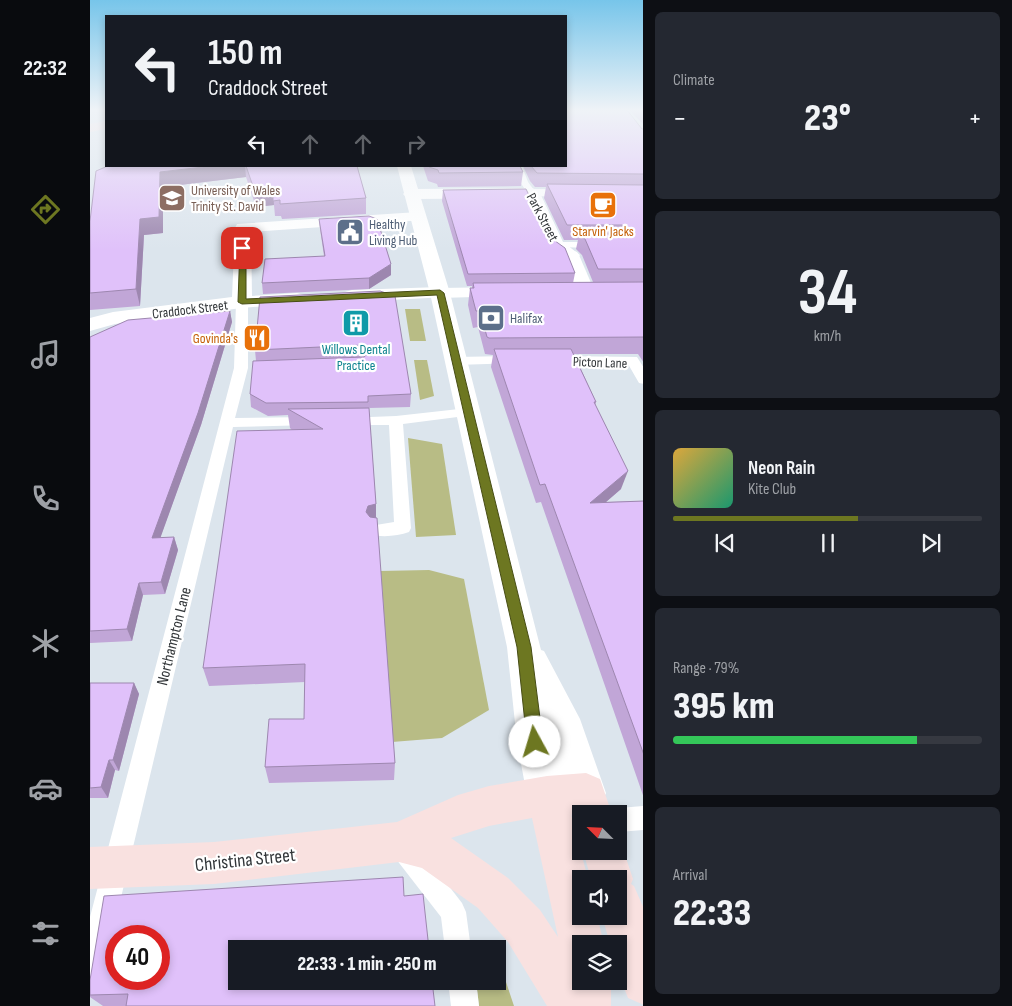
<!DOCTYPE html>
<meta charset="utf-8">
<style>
body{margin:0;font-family:"Sofia Sans Condensed",sans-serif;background:#242831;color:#f1f3f6;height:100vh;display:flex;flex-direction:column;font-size:19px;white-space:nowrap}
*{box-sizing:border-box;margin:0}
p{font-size:16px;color:#9ea1a6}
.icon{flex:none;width:28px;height:28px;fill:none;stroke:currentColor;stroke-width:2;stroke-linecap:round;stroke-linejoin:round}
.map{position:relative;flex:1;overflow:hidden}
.side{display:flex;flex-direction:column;gap:12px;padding:12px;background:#0d0f14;width:369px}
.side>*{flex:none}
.hud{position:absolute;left:15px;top:15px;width:462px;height:152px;border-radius:0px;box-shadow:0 2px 8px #0003;background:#171b24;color:#f1f3f6;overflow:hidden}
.needle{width:32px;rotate:294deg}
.fabs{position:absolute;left:482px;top:805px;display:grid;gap:10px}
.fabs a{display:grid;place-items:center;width:55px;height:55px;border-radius:0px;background:#171b24;box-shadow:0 2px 8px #0003;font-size:25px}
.speed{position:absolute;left:15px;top:925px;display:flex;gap:10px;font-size:25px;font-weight:700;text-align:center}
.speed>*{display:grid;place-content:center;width:65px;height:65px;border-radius:50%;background:#171b24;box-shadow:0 2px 8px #0003;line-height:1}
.speed .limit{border:8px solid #d22;background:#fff;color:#111}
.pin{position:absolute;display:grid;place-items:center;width:42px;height:42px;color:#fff;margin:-21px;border-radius:10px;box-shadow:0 2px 8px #0006}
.me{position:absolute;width:55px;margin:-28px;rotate:354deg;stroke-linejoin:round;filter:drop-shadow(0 0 4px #0008)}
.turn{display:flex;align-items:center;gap:18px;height:105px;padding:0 20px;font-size:22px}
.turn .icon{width:65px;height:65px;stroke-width:2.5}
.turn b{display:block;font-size:35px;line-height:42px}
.lanes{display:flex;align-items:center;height:48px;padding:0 20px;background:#0003;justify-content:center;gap:25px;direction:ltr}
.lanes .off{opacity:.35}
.big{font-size:38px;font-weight:800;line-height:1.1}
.side .widget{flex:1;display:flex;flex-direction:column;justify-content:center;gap:8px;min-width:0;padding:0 18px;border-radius:8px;background:#242831}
.side .dial{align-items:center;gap:0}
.dial b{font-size:65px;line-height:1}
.song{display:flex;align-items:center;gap:15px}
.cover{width:60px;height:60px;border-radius:8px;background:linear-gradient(135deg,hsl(40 70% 55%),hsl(160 70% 35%))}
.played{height:5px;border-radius:2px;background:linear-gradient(90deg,#6d7721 60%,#363941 60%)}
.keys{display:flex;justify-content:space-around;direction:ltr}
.heat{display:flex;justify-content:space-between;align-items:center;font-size:28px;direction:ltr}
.charge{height:8px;border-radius:4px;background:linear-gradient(90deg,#34c759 79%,#363941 0)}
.trip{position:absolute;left:138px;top:940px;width:278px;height:50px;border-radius:0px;background:#171b24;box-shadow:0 2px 8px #0003;font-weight:800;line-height:50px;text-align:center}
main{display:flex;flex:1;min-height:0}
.tabs{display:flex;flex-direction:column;width:90px;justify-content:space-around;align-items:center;background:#090b0e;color:#9ea1a6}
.tabs .icon{width:35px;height:35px}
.tabs .current{color:#6d7721}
.tabs b{font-size:22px;color:#f1f3f6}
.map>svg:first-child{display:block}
.green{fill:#b8bc85}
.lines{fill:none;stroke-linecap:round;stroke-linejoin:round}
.service{fill:#fff;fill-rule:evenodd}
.pedestrian{fill:#fff;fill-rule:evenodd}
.minor{fill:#fff;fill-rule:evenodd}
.tertiary{fill:#fff;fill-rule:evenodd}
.secondary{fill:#f9e1e0;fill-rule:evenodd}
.wall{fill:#c1a6d7}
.shaded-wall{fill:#9d87af}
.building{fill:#e0c1fa;stroke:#9d87af;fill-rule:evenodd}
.route{fill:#6d7721;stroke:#474d15}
.labels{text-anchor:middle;stroke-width:4.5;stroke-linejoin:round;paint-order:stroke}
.far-education-label{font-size:14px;fill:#785e54;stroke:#fff;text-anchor:start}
.far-street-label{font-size:14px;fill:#323639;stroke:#fff}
.far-service-label{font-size:14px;fill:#4e5e75;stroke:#fff;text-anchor:start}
.far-food-label{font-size:14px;fill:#c56008;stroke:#fff}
.far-culture-label{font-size:14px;fill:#0d838f;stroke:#fff}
.street-label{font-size:16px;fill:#323639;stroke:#fff}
.near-street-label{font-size:19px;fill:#323639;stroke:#fff}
</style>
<main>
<nav class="tabs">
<b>22:32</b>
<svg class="icon current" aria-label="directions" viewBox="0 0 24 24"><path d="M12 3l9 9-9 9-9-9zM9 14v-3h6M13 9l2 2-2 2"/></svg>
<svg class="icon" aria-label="music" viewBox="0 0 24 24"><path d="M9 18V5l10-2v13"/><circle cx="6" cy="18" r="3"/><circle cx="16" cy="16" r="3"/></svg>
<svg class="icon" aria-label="phone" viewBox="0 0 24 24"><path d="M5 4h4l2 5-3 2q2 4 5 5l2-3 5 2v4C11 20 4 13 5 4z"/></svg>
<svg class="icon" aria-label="climate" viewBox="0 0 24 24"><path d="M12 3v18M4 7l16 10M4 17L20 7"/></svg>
<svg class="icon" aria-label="car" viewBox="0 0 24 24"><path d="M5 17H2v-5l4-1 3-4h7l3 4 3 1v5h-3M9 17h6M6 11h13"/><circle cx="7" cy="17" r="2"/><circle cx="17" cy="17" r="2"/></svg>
<svg class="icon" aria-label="filters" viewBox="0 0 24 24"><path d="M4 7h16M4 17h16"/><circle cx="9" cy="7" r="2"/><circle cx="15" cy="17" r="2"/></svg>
</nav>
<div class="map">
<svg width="554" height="1006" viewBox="0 0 554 1006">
<rect width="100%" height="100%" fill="#dce5ed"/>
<g class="green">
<path d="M315 309H330L336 341H320Z"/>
<path d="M324 360H337L344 396 330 400Z"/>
<path d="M318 438 352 444 366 535 326 537Z"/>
<path d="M339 570 374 579 399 710 352 738 302 742 290 571Z"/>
<path d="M406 964 411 967 424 1006H389L386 981H406Z"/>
</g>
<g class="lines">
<g class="service">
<path d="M424 166H432L438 182 446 193 445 195H439L430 182Z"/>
<path d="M466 242H509L514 245 509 248 462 247 461 245Z"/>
<path d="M152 299 158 302V368L145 418 222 417 227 418 229 421 227 424 222 425 143 427 14 969 10 979 0 983V917L144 368 146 302Z"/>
<path d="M423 356 429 360 428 363 366 365 360 361 366 357Z"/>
<path d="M465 356 547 357 554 368V384L549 383 538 364 460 363 459 360Z"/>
<path d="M378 408 383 409 385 412 383 415 313 424 321 528 319 532C308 536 291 538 280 534L278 530 280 526 304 522 299 425H259L254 424 252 421 254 418 306 416Z"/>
<path d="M554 806V830L529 832V814H520L521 812 529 808Z"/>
<path d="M315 838 324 841 372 903 376 912 381 949H355L351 917 306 859 303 850 306 841Z"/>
<path d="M358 981H386L389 1006H361Z"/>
</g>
<g class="pedestrian">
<path d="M442 189 554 190V198L437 196 435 193Z"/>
<path d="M481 250 487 252 489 255 505 292 502 296 496 297 490 296 487 292 473 255 475 252Z"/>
<path d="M413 287 419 288 422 292 419 296 350 298 344 297 341 293 344 289 350 288Z"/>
</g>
<g class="minor">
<path d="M442 188 447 190 450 193 473 242 490 255 487 259C458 266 445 218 436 198L321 199 316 197 313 194 316 191 321 189Z"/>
<path d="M328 212 334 214 336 217 334 220 161 232 162 296 207 293 214 295 217 299 214 303 152 308 25 324 0 331V318L23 312 142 297 145 228 147 224Z"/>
<path d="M350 287 357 289 360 293 357 297 262 302 255 300 252 296 255 292 262 290Z"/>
</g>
<path class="tertiary" d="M307 166H321L360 293 451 650 454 651 490 719 516 793 510 807 496 813 482 807 473 783 477 796 471 810 457 816 443 810 437 796 427 742 417 647 340 293Z"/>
<g class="secondary">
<path d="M16 121V129L0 132V124Z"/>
<path d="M496 773 510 779 522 814H491V829L488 828 481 814 498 879H491V916H507L514 944H491V981H521V1006H457L418 942 388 908 332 868 309 862 124 884 0 889V847L124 842 307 822 368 795 399 786 457 776ZM442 818 468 937 450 910 418 878 361 838 399 826Z"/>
<path d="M529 837 543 879 541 884 544 886 554 909V1005L538 998 529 975V944H520L512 916H529V879H501L493 851H529Z"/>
</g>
</g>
<g class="wall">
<path d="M539 110H554V125Z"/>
<path d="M552 129H554V363L548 354H484L506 402 505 406 531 489 516 502 554 501V798L451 502 446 503 401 367 403 355 395 354 388 327 383 328 378 305 380 288H382V286H377L352 201 353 190 455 228 485 273 483 283 503 282 492 255 486 249 488 240H474L454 198 456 187H445L440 181 433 166H476Z"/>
<path d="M18 166H267L276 198V214L192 219 191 216H185L184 205 166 207 156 177 73 187V233L54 235 50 306 0 310V221Z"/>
<path d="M333 166H430L433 172 431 186 348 187 347 184 338 181Z"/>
<path d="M229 219 301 275 279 289 173 294 172 283 234 256 230 229Z"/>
<path d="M290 291 321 394 320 407 279 408 286 504V518L305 763 304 780 179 783 175 767 214 719 215 682 119 686 113 668 202 430 200 428 198 415 178 416 161 407 160 394 166 361 165 350Z"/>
<path d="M140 311 142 322 111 425 70 538 84 537 88 550 75 594 53 595 42 641 0 643V337Z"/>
<path d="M0 683H44L49 694 29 771 25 770 18 798H0Z"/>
<path d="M314 896 345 1006H13L0 997V980Z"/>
</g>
<g class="shaded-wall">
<path d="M122 166H155L156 177 73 187V233L54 235 50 306 46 289 50 219 70 172Z"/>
<path d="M183 190 184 205 166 207 165 192Z"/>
<path d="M301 264V275L279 289V278Z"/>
<path d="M140 311 142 322 111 425 66 550 62 538Z"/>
<path d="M538 471 531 489 494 521 500 503Z"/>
<path d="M286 504V523L278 525 276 512 278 506Z"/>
<path d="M84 537 88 550 75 594 71 582Z"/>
<path d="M49 583 53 595 42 641 37 629Z"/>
<path d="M44 683 49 694 29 771 23 760Z"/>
<path d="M19 760 25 770 18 798 11 787Z"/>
</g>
<g class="building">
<path d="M476 110H537L552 129H554V174L447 173 441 166H476Z"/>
<path d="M18 166H122L70 172 69 217 50 219 46 289 0 293V221L6 171Z"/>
<path d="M156 166H267L276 198 190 204V200L183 201V190L165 192Z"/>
<path d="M339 166H430L433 172 349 173 348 170 339 167Z"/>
<path d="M457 184 554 185V269H508L495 239 489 234H532L539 229 532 225H477Z"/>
<path d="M436 189 455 228 461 238 475 248 485 273 378 274 353 190Z"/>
<path d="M279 216 287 219 301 264 279 278 172 283 175 259 235 256 229 219Z"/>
<path d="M554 282V337L399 338 397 337 390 311H386L380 288H384L383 283Z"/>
<path d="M290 291 305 296 321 394 278 396V402L176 403 160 394 163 361 274 357 282 350 274 345 165 350 170 297Z"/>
<path d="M140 311 108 413 62 538 84 537 71 582 49 583 37 629 0 631V337L38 320Z"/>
<path d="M404 349H481L506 402H504L538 471 500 503 554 501V755L455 484 450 485Z"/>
<path d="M279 408 286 504 278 506 276 512 280 517 287 518 305 763 175 767 179 719H214L215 664 113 668 147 431 233 429 198 409Z"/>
<path d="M0 683H44L23 760H19L11 787 0 788Z"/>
<path d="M313 877 314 896 333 894 339 949H146V981H342L345 1006H36L38 994 0 995V980L14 896ZM26 936H69V979H26Z"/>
</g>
<linearGradient id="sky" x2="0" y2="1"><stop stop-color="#77c5ea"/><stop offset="0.44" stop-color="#eff3f7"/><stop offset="1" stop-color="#eff3f7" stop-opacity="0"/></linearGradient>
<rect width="554" height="250" fill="url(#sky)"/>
<path class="route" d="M150 246 156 248V299L350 290 354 293 441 647 453 742 450 747 445 749 440 747 437 742 427 647 347 295 152 304 148 302Z"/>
<defs>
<g id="university-square" transform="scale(1.4375)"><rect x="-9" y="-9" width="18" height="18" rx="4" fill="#8d6e63" stroke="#fff"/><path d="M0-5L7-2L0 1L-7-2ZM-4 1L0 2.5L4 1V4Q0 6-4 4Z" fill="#fff"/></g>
<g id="cafe-square" transform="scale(1.4375)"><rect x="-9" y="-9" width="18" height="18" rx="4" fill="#e8710a" stroke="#fff"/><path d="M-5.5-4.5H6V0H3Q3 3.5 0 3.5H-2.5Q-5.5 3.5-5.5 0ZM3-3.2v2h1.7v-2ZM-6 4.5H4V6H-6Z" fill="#fff"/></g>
<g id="civic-square" transform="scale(1.4375)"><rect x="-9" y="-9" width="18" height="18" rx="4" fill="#5c6f8a" stroke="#fff"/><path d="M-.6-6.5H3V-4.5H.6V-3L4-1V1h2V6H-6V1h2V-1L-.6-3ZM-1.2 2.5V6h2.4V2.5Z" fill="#fff"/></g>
<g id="bank-square" transform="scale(1.4375)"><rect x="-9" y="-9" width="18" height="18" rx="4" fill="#5c6f8a" stroke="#fff"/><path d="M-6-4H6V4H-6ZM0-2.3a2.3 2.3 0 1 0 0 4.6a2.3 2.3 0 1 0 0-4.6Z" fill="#fff"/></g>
<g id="building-square" transform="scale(1.4375)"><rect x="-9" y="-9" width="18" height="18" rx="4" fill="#0f9aa8" stroke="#fff"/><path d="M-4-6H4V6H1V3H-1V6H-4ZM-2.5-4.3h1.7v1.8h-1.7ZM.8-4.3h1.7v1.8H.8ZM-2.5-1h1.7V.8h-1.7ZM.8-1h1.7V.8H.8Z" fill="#fff"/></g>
<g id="restaurant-square" transform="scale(1.4375)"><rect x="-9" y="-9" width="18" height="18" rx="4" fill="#e8710a" stroke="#fff"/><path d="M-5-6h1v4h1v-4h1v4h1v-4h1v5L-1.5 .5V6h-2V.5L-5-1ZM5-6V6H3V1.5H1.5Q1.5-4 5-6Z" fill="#fff"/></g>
</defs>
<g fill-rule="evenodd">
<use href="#university-square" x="82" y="198"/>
<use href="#cafe-square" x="513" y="205"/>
<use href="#civic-square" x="260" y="232"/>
<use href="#bank-square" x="401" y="318"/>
<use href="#building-square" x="266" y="323"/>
<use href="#restaurant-square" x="167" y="338"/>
</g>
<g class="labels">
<g class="far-education-label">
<text x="101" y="195">University of Wales<tspan x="101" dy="16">Trinity St. David</tspan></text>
</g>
<g class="far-street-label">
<text transform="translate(453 217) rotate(62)" y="5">Park Street</text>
<text transform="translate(100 309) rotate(-7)" y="5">Craddock Street</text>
<text transform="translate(510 362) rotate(2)" y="5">Picton Lane</text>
</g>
<g class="far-service-label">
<text x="279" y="229">Healthy<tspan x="279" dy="16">Living Hub</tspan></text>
<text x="420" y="323">Halifax</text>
</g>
<g class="far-food-label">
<text x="513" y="236">Starvin' Jacks</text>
<text x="148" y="343" text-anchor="end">Govinda's</text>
</g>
<g class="far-culture-label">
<text x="266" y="354">Willows Dental<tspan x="266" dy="16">Practice</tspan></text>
</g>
<g class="street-label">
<text transform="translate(83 636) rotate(-76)" y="6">Northampton Lane</text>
</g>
<g class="near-street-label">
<text transform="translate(155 859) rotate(-6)" y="7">Christina Street</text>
</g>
</g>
</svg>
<div class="fabs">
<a><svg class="needle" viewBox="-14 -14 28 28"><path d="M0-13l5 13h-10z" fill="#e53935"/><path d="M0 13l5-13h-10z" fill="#9ea1a6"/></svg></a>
<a><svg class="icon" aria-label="sound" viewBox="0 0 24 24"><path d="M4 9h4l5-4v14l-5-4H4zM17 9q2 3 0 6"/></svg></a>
<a><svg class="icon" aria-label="layers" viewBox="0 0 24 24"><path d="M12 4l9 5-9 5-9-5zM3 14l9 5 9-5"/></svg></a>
</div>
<div class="speed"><div class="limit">40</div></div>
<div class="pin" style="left:152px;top:248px;background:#d93025"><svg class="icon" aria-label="arrive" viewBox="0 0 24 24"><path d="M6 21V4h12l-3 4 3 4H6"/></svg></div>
<svg class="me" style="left:445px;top:742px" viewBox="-20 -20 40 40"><circle r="19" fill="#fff"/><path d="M0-13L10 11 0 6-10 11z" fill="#6d7721"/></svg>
<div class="trip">22:33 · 1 min · 250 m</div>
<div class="hud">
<div class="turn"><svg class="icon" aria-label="left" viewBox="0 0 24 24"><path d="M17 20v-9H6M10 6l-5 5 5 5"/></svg><div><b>150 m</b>Craddock Street</div></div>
<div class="lanes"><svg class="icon" aria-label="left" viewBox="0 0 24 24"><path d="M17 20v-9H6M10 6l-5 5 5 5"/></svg><svg class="icon off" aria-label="ahead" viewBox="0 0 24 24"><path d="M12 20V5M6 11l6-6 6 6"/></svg><svg class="icon off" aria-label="ahead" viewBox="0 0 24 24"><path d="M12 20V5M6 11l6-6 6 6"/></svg><svg class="icon off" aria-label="right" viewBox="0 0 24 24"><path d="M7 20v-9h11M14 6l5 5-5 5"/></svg></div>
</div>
</div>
<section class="side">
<div class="widget"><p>Climate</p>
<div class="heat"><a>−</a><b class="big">23°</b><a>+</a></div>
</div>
<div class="widget dial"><b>34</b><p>km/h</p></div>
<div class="widget">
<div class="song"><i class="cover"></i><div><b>Neon Rain</b><p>Kite Club</p></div></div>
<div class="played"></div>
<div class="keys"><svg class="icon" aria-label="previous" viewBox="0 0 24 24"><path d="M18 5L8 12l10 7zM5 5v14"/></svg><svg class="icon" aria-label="pause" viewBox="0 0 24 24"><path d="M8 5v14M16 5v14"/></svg><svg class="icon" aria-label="next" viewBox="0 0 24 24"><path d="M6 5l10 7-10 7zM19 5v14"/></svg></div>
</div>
<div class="widget"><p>Range · 79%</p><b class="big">395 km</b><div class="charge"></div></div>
<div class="widget"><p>Arrival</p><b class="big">22:33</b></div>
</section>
</main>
